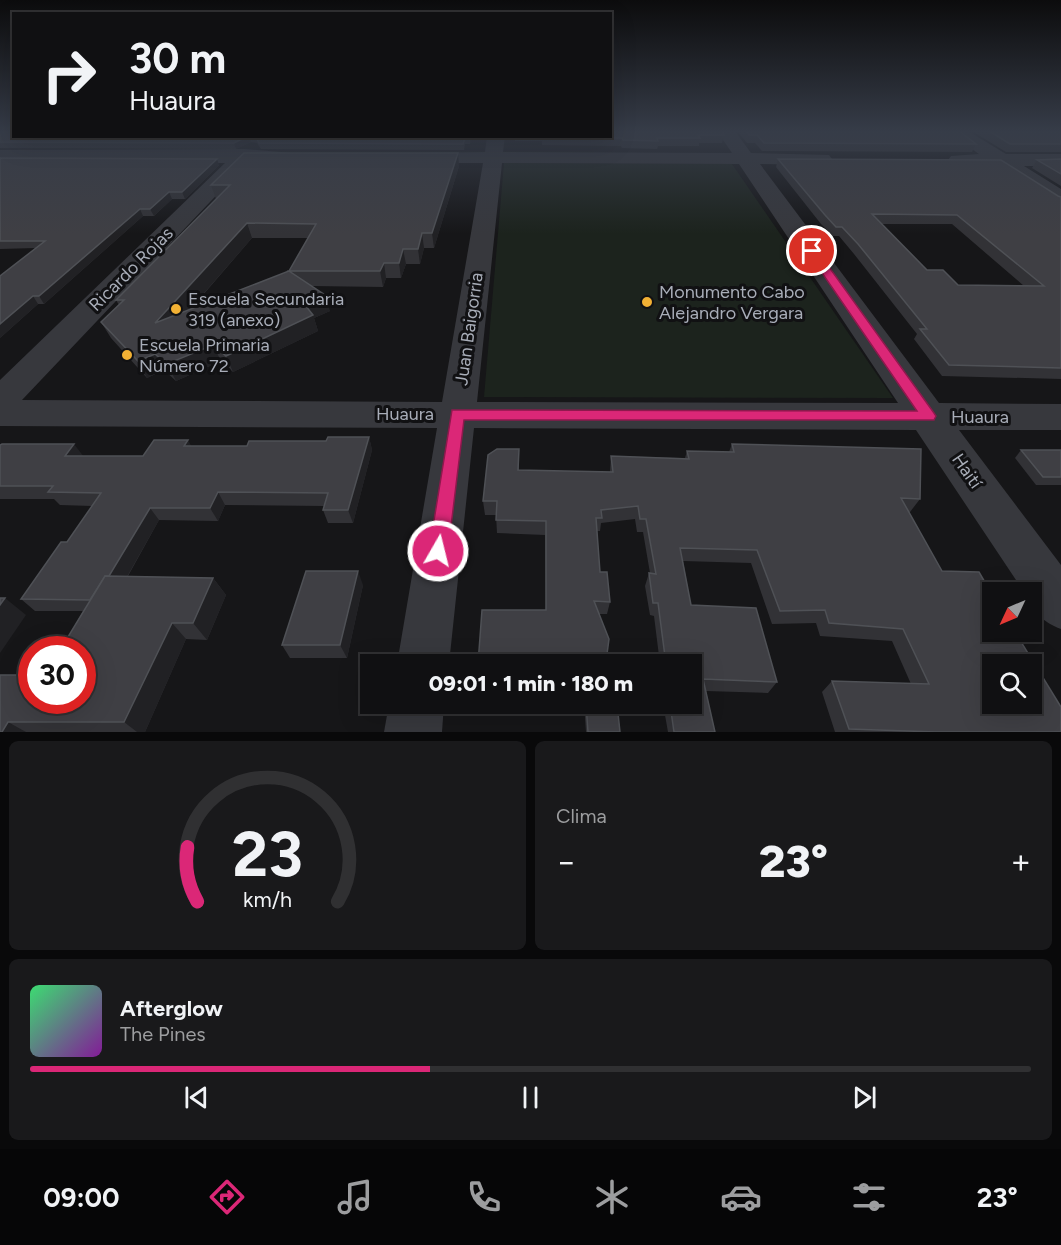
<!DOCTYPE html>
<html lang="es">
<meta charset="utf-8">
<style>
body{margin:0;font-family:Figtree,sans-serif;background:#19191b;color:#f1f3f6;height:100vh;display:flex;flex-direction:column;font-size:22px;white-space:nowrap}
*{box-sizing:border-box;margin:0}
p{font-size:20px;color:#9c9d9f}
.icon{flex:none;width:33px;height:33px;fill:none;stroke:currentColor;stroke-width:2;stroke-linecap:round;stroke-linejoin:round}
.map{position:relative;height:732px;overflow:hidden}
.side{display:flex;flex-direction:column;gap:9px;padding:9px;background:#09090a;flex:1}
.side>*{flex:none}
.hud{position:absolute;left:12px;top:12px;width:600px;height:126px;border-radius:0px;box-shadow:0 6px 24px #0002,0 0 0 2px #303032;background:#101012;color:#f1f3f6;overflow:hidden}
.needle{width:39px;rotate:226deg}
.tools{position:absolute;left:982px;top:582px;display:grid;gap:12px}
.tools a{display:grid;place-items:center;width:60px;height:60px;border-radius:0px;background:#101012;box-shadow:0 6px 24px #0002,0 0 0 2px #303032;font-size:30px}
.speed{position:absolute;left:18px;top:636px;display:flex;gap:12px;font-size:30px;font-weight:700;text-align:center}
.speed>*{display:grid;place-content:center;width:78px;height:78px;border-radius:50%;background:#101012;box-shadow:0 6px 24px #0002,0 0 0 2px #303032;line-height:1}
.speed .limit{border:9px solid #d22;background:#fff;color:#111}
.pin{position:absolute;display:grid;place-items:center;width:51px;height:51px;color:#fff;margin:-26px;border:3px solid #fff;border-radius:50%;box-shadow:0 2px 6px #0007}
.me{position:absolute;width:66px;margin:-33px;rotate:8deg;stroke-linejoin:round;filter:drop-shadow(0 0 4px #0008)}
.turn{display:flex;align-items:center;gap:21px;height:126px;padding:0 18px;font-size:27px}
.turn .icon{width:78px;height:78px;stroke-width:2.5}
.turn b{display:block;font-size:42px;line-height:51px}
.big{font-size:45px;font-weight:800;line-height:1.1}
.side .tile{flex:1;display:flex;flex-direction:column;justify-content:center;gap:9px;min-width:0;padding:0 21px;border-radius:9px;background:#19191b}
.side .dial{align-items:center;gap:0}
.dial svg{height:156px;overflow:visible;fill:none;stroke:#303032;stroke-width:7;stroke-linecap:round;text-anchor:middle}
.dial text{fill:#f1f3f6;stroke:none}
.song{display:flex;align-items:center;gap:18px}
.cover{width:72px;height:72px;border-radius:9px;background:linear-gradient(135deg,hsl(140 70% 55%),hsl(290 70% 35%))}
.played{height:6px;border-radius:3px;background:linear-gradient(90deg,#db2777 40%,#303032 40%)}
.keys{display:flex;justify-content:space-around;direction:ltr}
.heat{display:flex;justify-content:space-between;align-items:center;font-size:33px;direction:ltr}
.side .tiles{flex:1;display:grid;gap:9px;grid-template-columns:1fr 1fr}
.tile:last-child{grid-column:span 2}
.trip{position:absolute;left:360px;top:654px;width:342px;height:60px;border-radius:0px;background:#101012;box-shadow:0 6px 24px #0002,0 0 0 2px #303032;font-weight:800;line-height:60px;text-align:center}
.tab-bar{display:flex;height:96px;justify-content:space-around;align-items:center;background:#060607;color:#9c9d9f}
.tab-bar .icon{width:42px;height:42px}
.tab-bar .active{color:#db2777}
.tab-bar b{font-size:27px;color:#f1f3f6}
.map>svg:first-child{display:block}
.green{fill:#1c231d}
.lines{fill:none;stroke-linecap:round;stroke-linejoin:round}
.street{fill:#37383d;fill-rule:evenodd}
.wall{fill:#323236;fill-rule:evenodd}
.shaded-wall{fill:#212124}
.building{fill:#3f3f44;stroke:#4f5156;stroke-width:1.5;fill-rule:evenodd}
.route{fill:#db2777;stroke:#8e194d;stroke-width:1.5}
.poi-dot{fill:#f2b134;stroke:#111113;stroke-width:2}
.labels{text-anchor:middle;stroke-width:6;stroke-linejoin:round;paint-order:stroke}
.street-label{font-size:18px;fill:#a8adb8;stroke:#111113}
.poi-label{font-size:18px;fill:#a8adb8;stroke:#111113;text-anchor:start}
</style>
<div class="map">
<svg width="1061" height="732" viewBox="0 0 1061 732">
<rect width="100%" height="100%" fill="#161618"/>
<path class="green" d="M504 163 732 164 893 398 484 397Z"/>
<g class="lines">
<g class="street">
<path d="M717 131H735L751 153 829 155 832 159 829 163 822 165 760 164 939 403 1061 404V430H959L1061 565V629C1043 622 1032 613 1032 592H1024L916 430 474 428 449 664H397L437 428 0 426V380L225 163 0 162V150L244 149 292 153 295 157 292 161 247 163 22 400 442 402 483 163H415L408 161 405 157 408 153 485 152 487 136H505L503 152 732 153ZM502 163 739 164 898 403 477 402Z"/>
<path d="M947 131H968L1006 154H1061V166H1024L1061 189V205L1053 203 997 166 951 164 948 160 951 156 979 154Z"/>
<path d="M389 704H444L442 732H384Z"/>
</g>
</g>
<g class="wall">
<path d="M0 131 14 136H471L470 144H465L464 150 261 149 257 143 251 142 236 149 0 148Z"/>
<path d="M610 131 724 135 722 143H699V146H658L657 149 622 148 621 146 542 145V141H515V136H610Z"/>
<path d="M737 131H959L976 144 972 152 762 151 755 143H747Z"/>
<path d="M972 131H1061V152H1006Z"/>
<path d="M0 158 219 165 185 199H172L154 216H143L44 304H38L0 338 36 248 0 249Z"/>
<path d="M778 159 1061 197V379L942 376 914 339 917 334 854 254 839 236H833L821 224 776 167ZM881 224H952L1024 286 958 285 927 270Z"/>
<path d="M1061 159V186L1032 168 1037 160Z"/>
<path d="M459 166 434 248H424L420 264H406L401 278H386L383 287 312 286 330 311 314 318 318 331 233 372 221 361 176 381 164 370 147 378 111 338 101 322 119 305 116 300 216 199 211 185ZM252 238H308L289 271 190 310Z"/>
<path d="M369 437 372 450 353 523H328L323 510 324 506 225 505 218 521 159 520 128 576 213 578 226 595 207 640 186 639 145 732H0V675L32 700 83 611H35L21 599 67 542 92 506 60 505 54 499H0V445L83 456H143L191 446H247L326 441Z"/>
<path d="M732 444 920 499 910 512H909L942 571 1061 732H835L822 692 832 681 911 684 892 641 820 636 816 623 772 624 751 563 683 561 691 605 777 682 768 693 706 691 715 732H668L663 704H692V664H660L654 616 650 615 645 586 649 573H650L643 532H637L635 519 601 523 600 531H597L600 572 610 602 607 614H599L609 639 604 664H478L546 610 545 535 497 533 496 515H485L483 501 519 463V470L610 472 611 456 685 458 687 451 729 452Z"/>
<path d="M1021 450H1061V485H1036L1015 458Z"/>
<path d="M363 585 347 658H290L282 645Z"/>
<path d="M584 704H617L620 732H586Z"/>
</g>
<g class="shaded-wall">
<path d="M248 136H249L251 142 236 149 234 143Z"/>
<path d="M458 153 459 166 434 248 432 233Z"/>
<path d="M217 159 219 165 185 199 182 192Z"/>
<path d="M169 192 172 199 154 216 150 209Z"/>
<path d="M140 209 143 216 44 304 39 296Z"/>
<path d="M247 223 252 238 164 339 155 323Z"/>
<path d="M422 233 424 248 420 264 418 249Z"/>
<path d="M403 249 406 264 401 278 399 263Z"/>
<path d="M384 263 386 278 383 287 380 271Z"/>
<path d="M325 295 330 311 314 318 318 331 233 372 226 356 305 305Z"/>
<path d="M33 296 38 304 0 338V324Z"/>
<path d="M213 345 221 361 176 381 167 364Z"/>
<path d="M155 354 164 370 147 378 138 361Z"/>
<path d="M369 437 372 450 353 523 348 510Z"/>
<path d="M188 440 195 453 184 446Z"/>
<path d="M74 444 84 457 65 456Z"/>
<path d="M218 492 225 505 218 521 210 508Z"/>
<path d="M150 508 159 520 107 612 95 600Z"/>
<path d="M358 571 363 585 347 658 340 645Z"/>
<path d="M213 578 226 595 207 640 193 623Z"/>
<path d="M5 598 26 615 0 653V605Z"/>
<path d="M172 623 186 639 145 732H137L124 722Z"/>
<path d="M607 654 604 664H597Z"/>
<path d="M8 722 26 732H2Z"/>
</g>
<g class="building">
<path d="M0 131H14V136H248L234 143 0 142Z"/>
<path d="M610 131H722L724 135H698L700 138H657L658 141 623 140 622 138 542 137V136H610Z"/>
<path d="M746 131H959L976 144 764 143 757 135H749Z"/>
<path d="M989 131H1061V144H1010Z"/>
<path d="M253 136H470L469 138H465L463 144 259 143 256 137Z"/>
<path d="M244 153H458L432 233H422L418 249H403L399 263H384L380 271H289L325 295 305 305 313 315 226 356 213 345 167 364 155 354 138 361 101 322 124 300H116L230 185H211ZM247 223 316 224 289 271 155 323Z"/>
<path d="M0 158 217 159 182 192H169L150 209H140L39 296H33L0 324V276L45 241H0Z"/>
<path d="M778 159 1001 160 1058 196 1061 197V368L949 365 920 329H927L858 244 842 227H836L825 215ZM872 214 957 215 1044 286 958 285 943 270H927Z"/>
<path d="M1061 159V174L1037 160Z"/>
<path d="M328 437H369L348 510H323L328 493 218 492 210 508H150L109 576H105L90 600 21 599 61 542H67L101 493 48 492 53 486H0V445L2 444H74L65 456H143L154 440H188L184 446H247L249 441H326Z"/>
<path d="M732 444 921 449 920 499 901 498 942 571 979 572 993 596V632H1015L1061 707V732H936L849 729 832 681 929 684 903 629 829 623 825 610 780 611 757 550 680 548 691 605 756 608 777 682 703 679 715 732H674L670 704H692V664H666L658 603H653L649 573 656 574 646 519H640L638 506 601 510 602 518H596L600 572H607L610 602 594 601 609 639 607 654 597 664H478L482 610H546V521L496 520 497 501H483L488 455 497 449H519L518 470 613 472 611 456 689 459 687 451 734 452ZM993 664H1032V704H993Z"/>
<path d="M1021 450H1061V477H1043Z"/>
<path d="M306 571H358L340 645H282Z"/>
<path d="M105 576 213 578 193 623H172L124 722H8L2 732H0V675H32V700H82V650H60Z"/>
<path d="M0 598H5L0 605Z"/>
<path d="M586 704H617L620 732H588Z"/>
</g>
<linearGradient id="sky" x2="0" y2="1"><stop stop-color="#0c0c0d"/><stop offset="0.56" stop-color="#363c48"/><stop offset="1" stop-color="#363c48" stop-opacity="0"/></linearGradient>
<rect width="1061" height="234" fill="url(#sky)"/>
<path class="route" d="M812 248 816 249 934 413 936 416 934 420H464L448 551 445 557 438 559 432 557 429 551 452 410 917 411 807 251Z"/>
<g class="poi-dot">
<circle cx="647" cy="302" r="6"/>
<circle cx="176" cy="309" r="6"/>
<circle cx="127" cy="355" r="6"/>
</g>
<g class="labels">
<g class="street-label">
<text transform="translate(131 269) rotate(-45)" y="6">Ricardo Rojas</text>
<text transform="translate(469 329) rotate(-82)" y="6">Juan Baigorria</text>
<text x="405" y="420">Huaura</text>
<text x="980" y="423">Huaura</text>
<text transform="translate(967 471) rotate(55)" y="6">Haití</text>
</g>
<g class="poi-label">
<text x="659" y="298">Monumento Cabo<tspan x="659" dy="21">Alejandro Vergara</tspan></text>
<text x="188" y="305">Escuela Secundaria<tspan x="188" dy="21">319 (anexo)</tspan></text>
<text x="139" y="351">Escuela Primaria<tspan x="139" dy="21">Número 72</tspan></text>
</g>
</g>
</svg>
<div class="tools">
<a><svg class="needle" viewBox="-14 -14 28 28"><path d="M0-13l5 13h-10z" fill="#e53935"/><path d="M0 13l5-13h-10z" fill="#9c9d9f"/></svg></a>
<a><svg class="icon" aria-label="search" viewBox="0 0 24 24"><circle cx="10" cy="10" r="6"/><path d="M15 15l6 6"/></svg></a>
</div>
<div class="speed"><div class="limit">30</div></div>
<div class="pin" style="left:812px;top:251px;background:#d93025"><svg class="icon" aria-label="arrive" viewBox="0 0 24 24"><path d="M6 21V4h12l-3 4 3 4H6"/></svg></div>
<svg class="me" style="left:438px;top:551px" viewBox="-20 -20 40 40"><circle r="17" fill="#db2777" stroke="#fff" stroke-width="3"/><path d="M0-11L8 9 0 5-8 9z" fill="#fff"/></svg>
<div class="trip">09:01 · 1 min · 180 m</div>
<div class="hud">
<div class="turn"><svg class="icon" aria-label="right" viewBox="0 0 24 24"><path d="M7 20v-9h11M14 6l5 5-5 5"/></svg><div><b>30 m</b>Huaura</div></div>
</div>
</div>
<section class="side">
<div class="tiles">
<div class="tile dial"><svg viewBox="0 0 100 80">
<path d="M14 69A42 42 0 1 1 86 69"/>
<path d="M14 69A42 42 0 0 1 9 41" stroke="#db2777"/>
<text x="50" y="56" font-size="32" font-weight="700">23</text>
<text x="50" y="72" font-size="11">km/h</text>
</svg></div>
<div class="tile"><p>Clima</p>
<div class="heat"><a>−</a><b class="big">23°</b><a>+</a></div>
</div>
<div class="tile">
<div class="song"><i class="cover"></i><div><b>Afterglow</b><p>The Pines</p></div></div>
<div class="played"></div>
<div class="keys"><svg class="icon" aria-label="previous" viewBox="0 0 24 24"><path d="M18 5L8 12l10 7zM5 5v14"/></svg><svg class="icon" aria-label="pause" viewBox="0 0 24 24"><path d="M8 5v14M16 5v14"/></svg><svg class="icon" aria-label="next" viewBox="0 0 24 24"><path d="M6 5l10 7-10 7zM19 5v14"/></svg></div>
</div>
</div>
</section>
<nav class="tab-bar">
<b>09:00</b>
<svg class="icon active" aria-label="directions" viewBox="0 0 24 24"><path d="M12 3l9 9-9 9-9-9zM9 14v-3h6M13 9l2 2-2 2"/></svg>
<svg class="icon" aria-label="music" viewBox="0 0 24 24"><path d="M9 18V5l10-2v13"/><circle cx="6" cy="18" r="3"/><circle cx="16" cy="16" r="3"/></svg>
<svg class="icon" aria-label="phone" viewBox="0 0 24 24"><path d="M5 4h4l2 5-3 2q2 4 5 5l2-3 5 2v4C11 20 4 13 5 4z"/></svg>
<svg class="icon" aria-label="climate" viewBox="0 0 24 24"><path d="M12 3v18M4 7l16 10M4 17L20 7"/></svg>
<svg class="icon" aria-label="car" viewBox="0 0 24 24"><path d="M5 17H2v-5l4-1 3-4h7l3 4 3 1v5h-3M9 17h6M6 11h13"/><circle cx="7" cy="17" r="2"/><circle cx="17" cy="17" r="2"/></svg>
<svg class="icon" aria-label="filters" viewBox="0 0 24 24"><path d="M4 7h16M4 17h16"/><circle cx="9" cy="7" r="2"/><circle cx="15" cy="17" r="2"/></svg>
<b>23°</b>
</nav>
